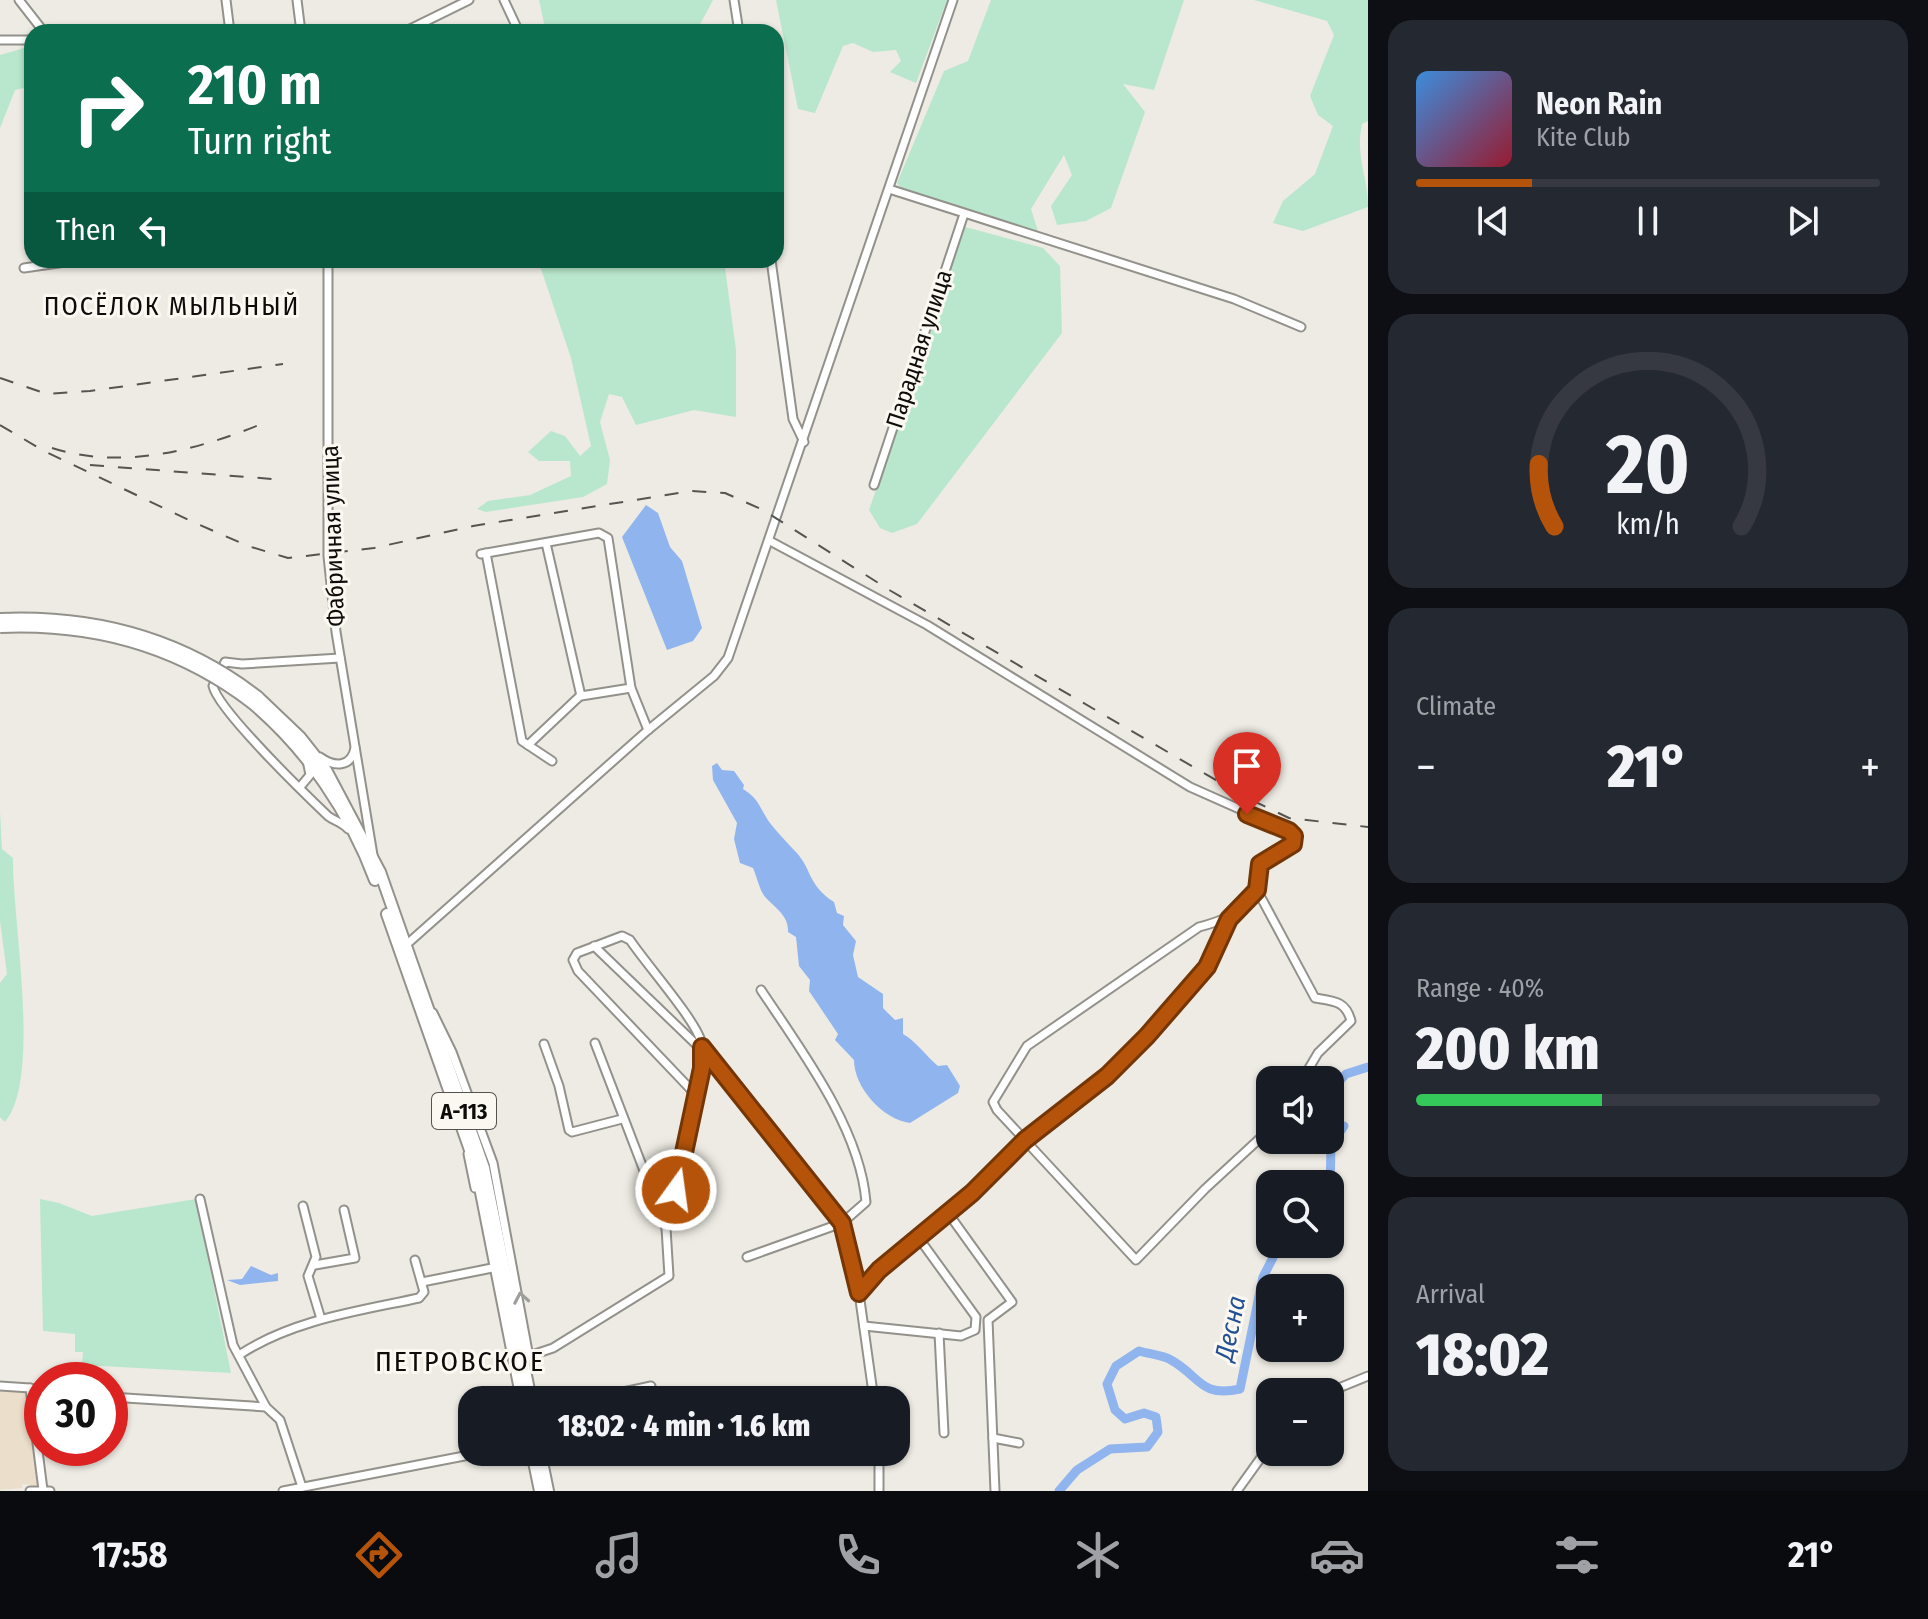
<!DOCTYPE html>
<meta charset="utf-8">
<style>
body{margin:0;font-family:"Fira Sans Condensed",sans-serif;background:#242831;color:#f1f3f6;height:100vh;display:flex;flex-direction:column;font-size:30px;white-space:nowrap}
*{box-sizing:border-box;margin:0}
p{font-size:26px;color:#9ea1a6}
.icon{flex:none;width:44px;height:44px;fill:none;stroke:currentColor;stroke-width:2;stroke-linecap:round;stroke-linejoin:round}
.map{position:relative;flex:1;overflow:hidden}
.side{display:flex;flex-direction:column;gap:20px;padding:20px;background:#0d0f14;width:560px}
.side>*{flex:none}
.guide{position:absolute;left:24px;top:24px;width:760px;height:244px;border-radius:24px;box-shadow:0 2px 6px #0004;background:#0b6e4f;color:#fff;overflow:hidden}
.fabs{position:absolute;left:1256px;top:1066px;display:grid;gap:16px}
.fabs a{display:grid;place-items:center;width:88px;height:88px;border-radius:16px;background:#171b24;box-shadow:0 2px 6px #0004;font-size:40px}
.speed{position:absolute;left:24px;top:1362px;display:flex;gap:16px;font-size:40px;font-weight:700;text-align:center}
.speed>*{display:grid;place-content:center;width:104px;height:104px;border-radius:50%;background:#171b24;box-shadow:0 2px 6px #0004;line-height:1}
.speed .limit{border:12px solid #d22;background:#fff;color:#111}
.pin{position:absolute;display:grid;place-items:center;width:68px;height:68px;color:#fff;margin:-82px -34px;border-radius:50% 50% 50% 0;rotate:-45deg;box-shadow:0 0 8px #0007}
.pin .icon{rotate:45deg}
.me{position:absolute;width:88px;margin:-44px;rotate:14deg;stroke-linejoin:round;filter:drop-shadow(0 0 6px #0008)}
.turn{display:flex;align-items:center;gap:28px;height:168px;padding:0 32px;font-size:36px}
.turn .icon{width:104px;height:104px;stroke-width:2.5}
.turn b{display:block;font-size:56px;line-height:68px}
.then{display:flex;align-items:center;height:76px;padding:0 32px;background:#0003;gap:16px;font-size:30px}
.big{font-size:60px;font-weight:800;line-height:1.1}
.side .widget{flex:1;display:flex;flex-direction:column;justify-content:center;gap:12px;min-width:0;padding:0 28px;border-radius:24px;background:#242831}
.side .dial{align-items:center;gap:0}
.dial svg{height:208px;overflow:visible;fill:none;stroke:#363941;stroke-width:7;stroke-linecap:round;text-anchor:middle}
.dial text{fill:#f1f3f6;stroke:none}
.song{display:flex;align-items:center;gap:24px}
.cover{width:96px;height:96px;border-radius:12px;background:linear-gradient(135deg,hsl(210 70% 55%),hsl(350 70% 35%))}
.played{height:8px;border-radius:4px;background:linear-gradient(90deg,#b45309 25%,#363941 25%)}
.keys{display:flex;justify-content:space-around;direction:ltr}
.heat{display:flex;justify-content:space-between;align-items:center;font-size:44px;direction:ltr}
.charge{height:12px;border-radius:6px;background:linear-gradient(90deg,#34c759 40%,#363941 0)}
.trip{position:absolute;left:458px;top:1386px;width:452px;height:80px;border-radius:24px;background:#171b24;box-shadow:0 2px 6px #0004;font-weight:800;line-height:80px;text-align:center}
.dock{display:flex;height:128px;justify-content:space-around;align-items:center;background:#090b0e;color:#9ea1a6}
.dock .icon{width:56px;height:56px}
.dock .active{color:#b45309}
.dock b{font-size:36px;color:#f1f3f6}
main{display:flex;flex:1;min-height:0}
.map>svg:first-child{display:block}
.medical{fill:#ebdfcb}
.green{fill:#b9e7cd}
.water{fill:#90b5ee}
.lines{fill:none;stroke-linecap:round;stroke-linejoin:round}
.river{stroke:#90b5ee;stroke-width:9}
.minor-casing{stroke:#93918b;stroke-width:11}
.highway-casing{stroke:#93918b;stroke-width:14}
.minor{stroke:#fff;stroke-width:7}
.highway{stroke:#fff;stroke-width:10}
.rail{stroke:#555450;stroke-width:2;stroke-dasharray:14 14;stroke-linecap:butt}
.highway-bridge-casing{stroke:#93918b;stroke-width:14;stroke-linecap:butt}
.highway-bridge{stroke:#fff;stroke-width:10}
.oneway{stroke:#9e9e9d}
.route-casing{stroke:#753606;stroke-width:20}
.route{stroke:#b45309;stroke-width:14}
.labels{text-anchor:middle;stroke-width:6;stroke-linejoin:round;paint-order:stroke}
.shield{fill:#faf8f1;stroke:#54534f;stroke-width:2}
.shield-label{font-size:22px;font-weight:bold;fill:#0d0c0a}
.street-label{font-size:24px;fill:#0d0c0a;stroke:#faf8f1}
.neighbourhood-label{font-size:26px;letter-spacing:2px;fill:#0d0c0a;stroke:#faf8f1}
.water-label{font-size:26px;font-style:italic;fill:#245094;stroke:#faf8f1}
.quarter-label{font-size:28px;letter-spacing:2px;fill:#0d0c0a;stroke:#faf8f1}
</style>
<main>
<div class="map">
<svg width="1368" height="1491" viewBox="0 0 1368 1491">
<rect width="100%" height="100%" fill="#edebe3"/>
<path class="medical" d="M0 1389H26L40 1486 22 1484V1488L0 1490Z"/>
<g class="green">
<path d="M539 0H713L696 32H546Z"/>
<path d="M776 0H947L916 83 890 72 901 61 896 50 873 52 853 43 843 46 815 113 798 109Z"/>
<path d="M991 0H1184L1154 90 1123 84 1145 112 1111 208 1086 221 1057 225 1051 206 1072 175 1064 155 1031 209 1038 231 905 193 897 183 944 71 968 61Z"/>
<path d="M1254 0H1368V121L1362 124C1355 158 1368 175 1368 207L1303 231 1273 223 1283 201 1315 174 1333 126 1318 115 1310 96 1334 35 1327 21Z"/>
<path d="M24 48 32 49V86L15 90 0 128V55Z"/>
<path d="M958 225 1043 248 1060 266 1062 333 917 524 892 533 880 528 869 510 933 325Z"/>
<path d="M538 260H724L736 350V417L694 410 636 425 622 397 609 394 600 422 610 460 607 484 583 497 486 512 477 509 488 501 530 495 571 476 570 461H539L528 452 551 431 565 436 580 456 591 446 571 358Z"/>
<path d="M0 811 2 849 13 858C12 919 42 1078 5 1122L0 1117V983L7 974 0 921Z"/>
<path d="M40 1199 59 1203 92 1216 196 1199 231 1373 82 1365 83 1352H75V1334L43 1331Z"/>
</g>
<g class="water">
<path d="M646 505 658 513 670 547 682 561 702 628 693 641 667 650 622 537Z"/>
<path d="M717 763 722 770 734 771 744 785 743 789C757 798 758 803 766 817 771 826 786 841 793 849 813 868 806 884 834 902L837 913 844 916 843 925 856 941 853 955 858 977 883 994V1008L895 1020 903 1018V1034C915 1040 926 1056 938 1066L947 1065 960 1086 958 1093 910 1123C884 1120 854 1088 854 1060L835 1040 838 1034 809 991 810 980 799 966 796 937 788 932C789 917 777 909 767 899 760 893 757 877 753 868L740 863 734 839 737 823 713 780 712 766Z"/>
<path d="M251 1266 271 1275 278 1273V1281L240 1285 227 1280 242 1279Z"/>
</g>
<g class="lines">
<g class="river">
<path d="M1330 1091 1346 1074 1368 1067"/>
<path d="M1330 1125 1344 1126 1331 1145 1330 1192"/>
<path d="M1059 1491 1077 1470 1110 1449 1147 1447 1158 1432 1156 1417 1144 1413 1125 1419 1115 1410 1107 1384 1116 1366 1139 1351C1149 1354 1163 1355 1171 1360 1200 1376 1200 1398 1240 1389L1263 1277 1280 1244"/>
</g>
<g class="minor-casing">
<g id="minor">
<path d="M19 0 44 32"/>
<path d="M226 0 230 32"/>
<path d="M297 0 301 32"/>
<path d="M504 0 519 32"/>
<path d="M734 0 739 32"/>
<path d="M404 32 469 0"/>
<path d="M0 40H32"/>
<path d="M889 189 1234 299 1301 327"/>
<path d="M328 260V556L336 632 373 855"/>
<path d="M771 260 793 419 804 442"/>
<path d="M24 268 79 260"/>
<path d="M874 485 964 214"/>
<path d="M770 541 927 625 1190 787 1289 831 1294 836 1293 844 1260 864C1255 905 1238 917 1199 927L1027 1046 993 1102 997 1110 1136 1260 1205 1189 1270 1129"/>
<path d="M546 543 581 696 631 688"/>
<path d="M486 553 522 741 552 761"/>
<path d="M481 554 599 533 608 538 631 688 648 730"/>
<path d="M340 658 242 664 225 662 213 686C218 710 306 795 328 816 334 821 342 822 348 829"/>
<path d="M528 745 581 695"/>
<path d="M320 757C334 767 351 768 355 748"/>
<path d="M300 787 310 775 308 765"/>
<path d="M1257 890 1315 998C1334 1001 1346 1001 1351 1021L1318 1053 1302 1080"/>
<path d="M406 945 648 730 714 676 728 658 953 0"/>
<path d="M594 946 702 1050"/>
<path d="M433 1013 452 1052 493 1163 529 1357"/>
<path d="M544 1044 559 1086 569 1130 572 1132 622 1119"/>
<path d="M704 1049 842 1223 859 1293 874 1400"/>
<path d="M468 1154 475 1188"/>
<path d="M200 1199 233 1345 266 1407"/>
<path d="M303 1206 316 1257 308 1276 321 1319"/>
<path d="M948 1213 1012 1302 988 1320 995 1491"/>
<path d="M666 1228C677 1194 712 1071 701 1041 694 1018 646 964 630 940L622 936 577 953 573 960 578 971 697 1096"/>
<path d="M747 1257 842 1223 866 1202C860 1128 801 1050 761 990"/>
<path d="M315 1265 355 1258 344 1210"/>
<path d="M422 1282 492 1268"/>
<path d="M859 1293 879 1270 972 1193 1025 1140 1107 1076 1147 1036 1207 967 1229 919"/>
<path d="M864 1326 961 1336 975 1330 976 1317 918 1237"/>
<path d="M939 1333 944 1433"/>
<path d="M239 1355C292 1320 358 1311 419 1298L424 1292 415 1260"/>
<path d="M529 1356 553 1348 669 1276 666 1228 595 1043"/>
<path d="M0 1386 30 1388 43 1490"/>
<path d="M30 1388 42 1391"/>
<path d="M1329 1392 1368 1376"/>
<path d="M110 1397 266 1407 280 1420 302 1487"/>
<path d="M586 1400 651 1386"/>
<path d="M993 1438 1019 1443"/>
<path d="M30 1491H50"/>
<path d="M283 1491 485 1452"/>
<path d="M879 1491V1452"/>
<path d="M1237 1491 1270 1445"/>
</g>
</g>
<g class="highway-casing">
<g id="highway">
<path d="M258 697 300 737 326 770 380 872 484 1168 531 1400"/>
<path d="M252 703C307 749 350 813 375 880"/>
<path d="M387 914 476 1167 522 1400"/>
<path d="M532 1452 540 1491"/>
<path d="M540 1452 548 1491"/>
</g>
</g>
<use href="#minor" class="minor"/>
<use href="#highway" class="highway"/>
<g class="rail">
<path d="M0 378 47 394 90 391 283 364"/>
<path d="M0 425 44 451 193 522 248 546 288 558 374 548 473 526 691 491 725 493 763 510 891 591 1245 797 1289 818 1368 827"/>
<path d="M52 448C125 471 201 449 269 421"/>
<path d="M90 465 273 479"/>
</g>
<g class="highway-bridge-casing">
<g id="highway-bridge">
<path d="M0 619C95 615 182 638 258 697"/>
<path d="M0 627C93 623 178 646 252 703"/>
</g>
</g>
<use href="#highway-bridge" class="highway-bridge"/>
</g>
<defs><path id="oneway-chevron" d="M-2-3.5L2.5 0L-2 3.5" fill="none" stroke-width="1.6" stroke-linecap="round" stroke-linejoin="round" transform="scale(2)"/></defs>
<use class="oneway" href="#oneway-chevron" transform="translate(521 1298) rotate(-100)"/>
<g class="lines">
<g class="route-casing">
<path id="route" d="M676 1190 702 1068V1047L842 1223 859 1293 879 1270 972 1193 1025 1140 1107 1076 1147 1036 1207 967 1229 919 1257 890 1260 864 1293 844 1294 836 1289 831 1247 814"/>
</g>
<use href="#route" class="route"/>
</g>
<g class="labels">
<rect class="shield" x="432" y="1093" width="64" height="36" rx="6"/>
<g class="shield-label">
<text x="464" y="1119">А-113</text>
</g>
<g class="street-label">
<text transform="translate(919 349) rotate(-72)" y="8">Парадная улица</text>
<text transform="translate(333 536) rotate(-92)" y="8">Фабричная улица</text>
</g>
<g class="neighbourhood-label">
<text x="172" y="315">ПОСЁЛОК МЫЛЬНЫЙ</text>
</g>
<g class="water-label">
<text transform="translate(1230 1328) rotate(-78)" y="9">Десна</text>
</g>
<g class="quarter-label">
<text x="460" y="1371">ПЕТРОВСКОЕ</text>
</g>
</g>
</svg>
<div class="fabs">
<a><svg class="icon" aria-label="sound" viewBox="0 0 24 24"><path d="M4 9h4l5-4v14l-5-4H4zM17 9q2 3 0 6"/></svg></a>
<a><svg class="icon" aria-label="search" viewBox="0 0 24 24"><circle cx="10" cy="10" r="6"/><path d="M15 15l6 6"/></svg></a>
<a>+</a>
<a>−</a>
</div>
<div class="speed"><div class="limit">30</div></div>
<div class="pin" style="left:1247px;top:814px;background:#d93025"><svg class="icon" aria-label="arrive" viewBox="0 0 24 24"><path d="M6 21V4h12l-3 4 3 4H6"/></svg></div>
<svg class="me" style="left:676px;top:1190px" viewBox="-20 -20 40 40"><circle r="17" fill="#b45309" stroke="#fff" stroke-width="3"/><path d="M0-11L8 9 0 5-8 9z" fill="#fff"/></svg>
<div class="trip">18:02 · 4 min · 1.6 km</div>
<div class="guide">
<div class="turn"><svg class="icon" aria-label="right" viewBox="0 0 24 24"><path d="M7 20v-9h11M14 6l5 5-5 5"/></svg><div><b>210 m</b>Turn right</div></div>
<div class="then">Then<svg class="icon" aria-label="left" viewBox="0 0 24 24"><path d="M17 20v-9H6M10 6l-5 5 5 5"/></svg></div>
</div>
</div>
<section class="side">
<div class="widget">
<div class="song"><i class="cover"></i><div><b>Neon Rain</b><p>Kite Club</p></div></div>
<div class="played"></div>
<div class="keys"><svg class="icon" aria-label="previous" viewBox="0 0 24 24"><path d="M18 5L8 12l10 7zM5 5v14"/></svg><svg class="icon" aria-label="pause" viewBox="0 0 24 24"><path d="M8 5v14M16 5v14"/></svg><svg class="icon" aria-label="next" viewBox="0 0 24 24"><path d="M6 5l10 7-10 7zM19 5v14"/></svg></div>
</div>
<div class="widget dial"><svg viewBox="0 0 100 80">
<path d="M14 69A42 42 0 1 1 86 69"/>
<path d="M14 69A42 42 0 0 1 8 45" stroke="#b45309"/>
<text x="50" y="56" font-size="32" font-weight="700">20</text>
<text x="50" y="72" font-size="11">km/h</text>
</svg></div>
<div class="widget"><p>Climate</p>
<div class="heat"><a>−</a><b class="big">21°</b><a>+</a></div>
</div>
<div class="widget"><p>Range · 40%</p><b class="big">200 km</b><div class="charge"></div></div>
<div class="widget"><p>Arrival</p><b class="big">18:02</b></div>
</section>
</main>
<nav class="dock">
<b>17:58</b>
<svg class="icon active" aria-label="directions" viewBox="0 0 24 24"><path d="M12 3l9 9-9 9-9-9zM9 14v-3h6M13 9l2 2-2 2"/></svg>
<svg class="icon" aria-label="music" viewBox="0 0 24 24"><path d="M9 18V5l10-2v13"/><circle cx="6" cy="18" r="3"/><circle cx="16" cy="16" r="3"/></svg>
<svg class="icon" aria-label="phone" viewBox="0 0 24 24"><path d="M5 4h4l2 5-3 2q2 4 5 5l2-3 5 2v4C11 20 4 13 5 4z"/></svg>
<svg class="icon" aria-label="climate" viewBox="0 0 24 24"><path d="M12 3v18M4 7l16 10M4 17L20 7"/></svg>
<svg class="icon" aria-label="car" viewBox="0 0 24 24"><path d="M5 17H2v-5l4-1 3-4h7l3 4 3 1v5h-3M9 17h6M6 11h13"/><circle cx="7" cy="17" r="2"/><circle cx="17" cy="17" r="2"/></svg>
<svg class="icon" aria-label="filters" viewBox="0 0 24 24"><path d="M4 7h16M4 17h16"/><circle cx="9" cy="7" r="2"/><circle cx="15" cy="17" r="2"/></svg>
<b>21°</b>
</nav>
